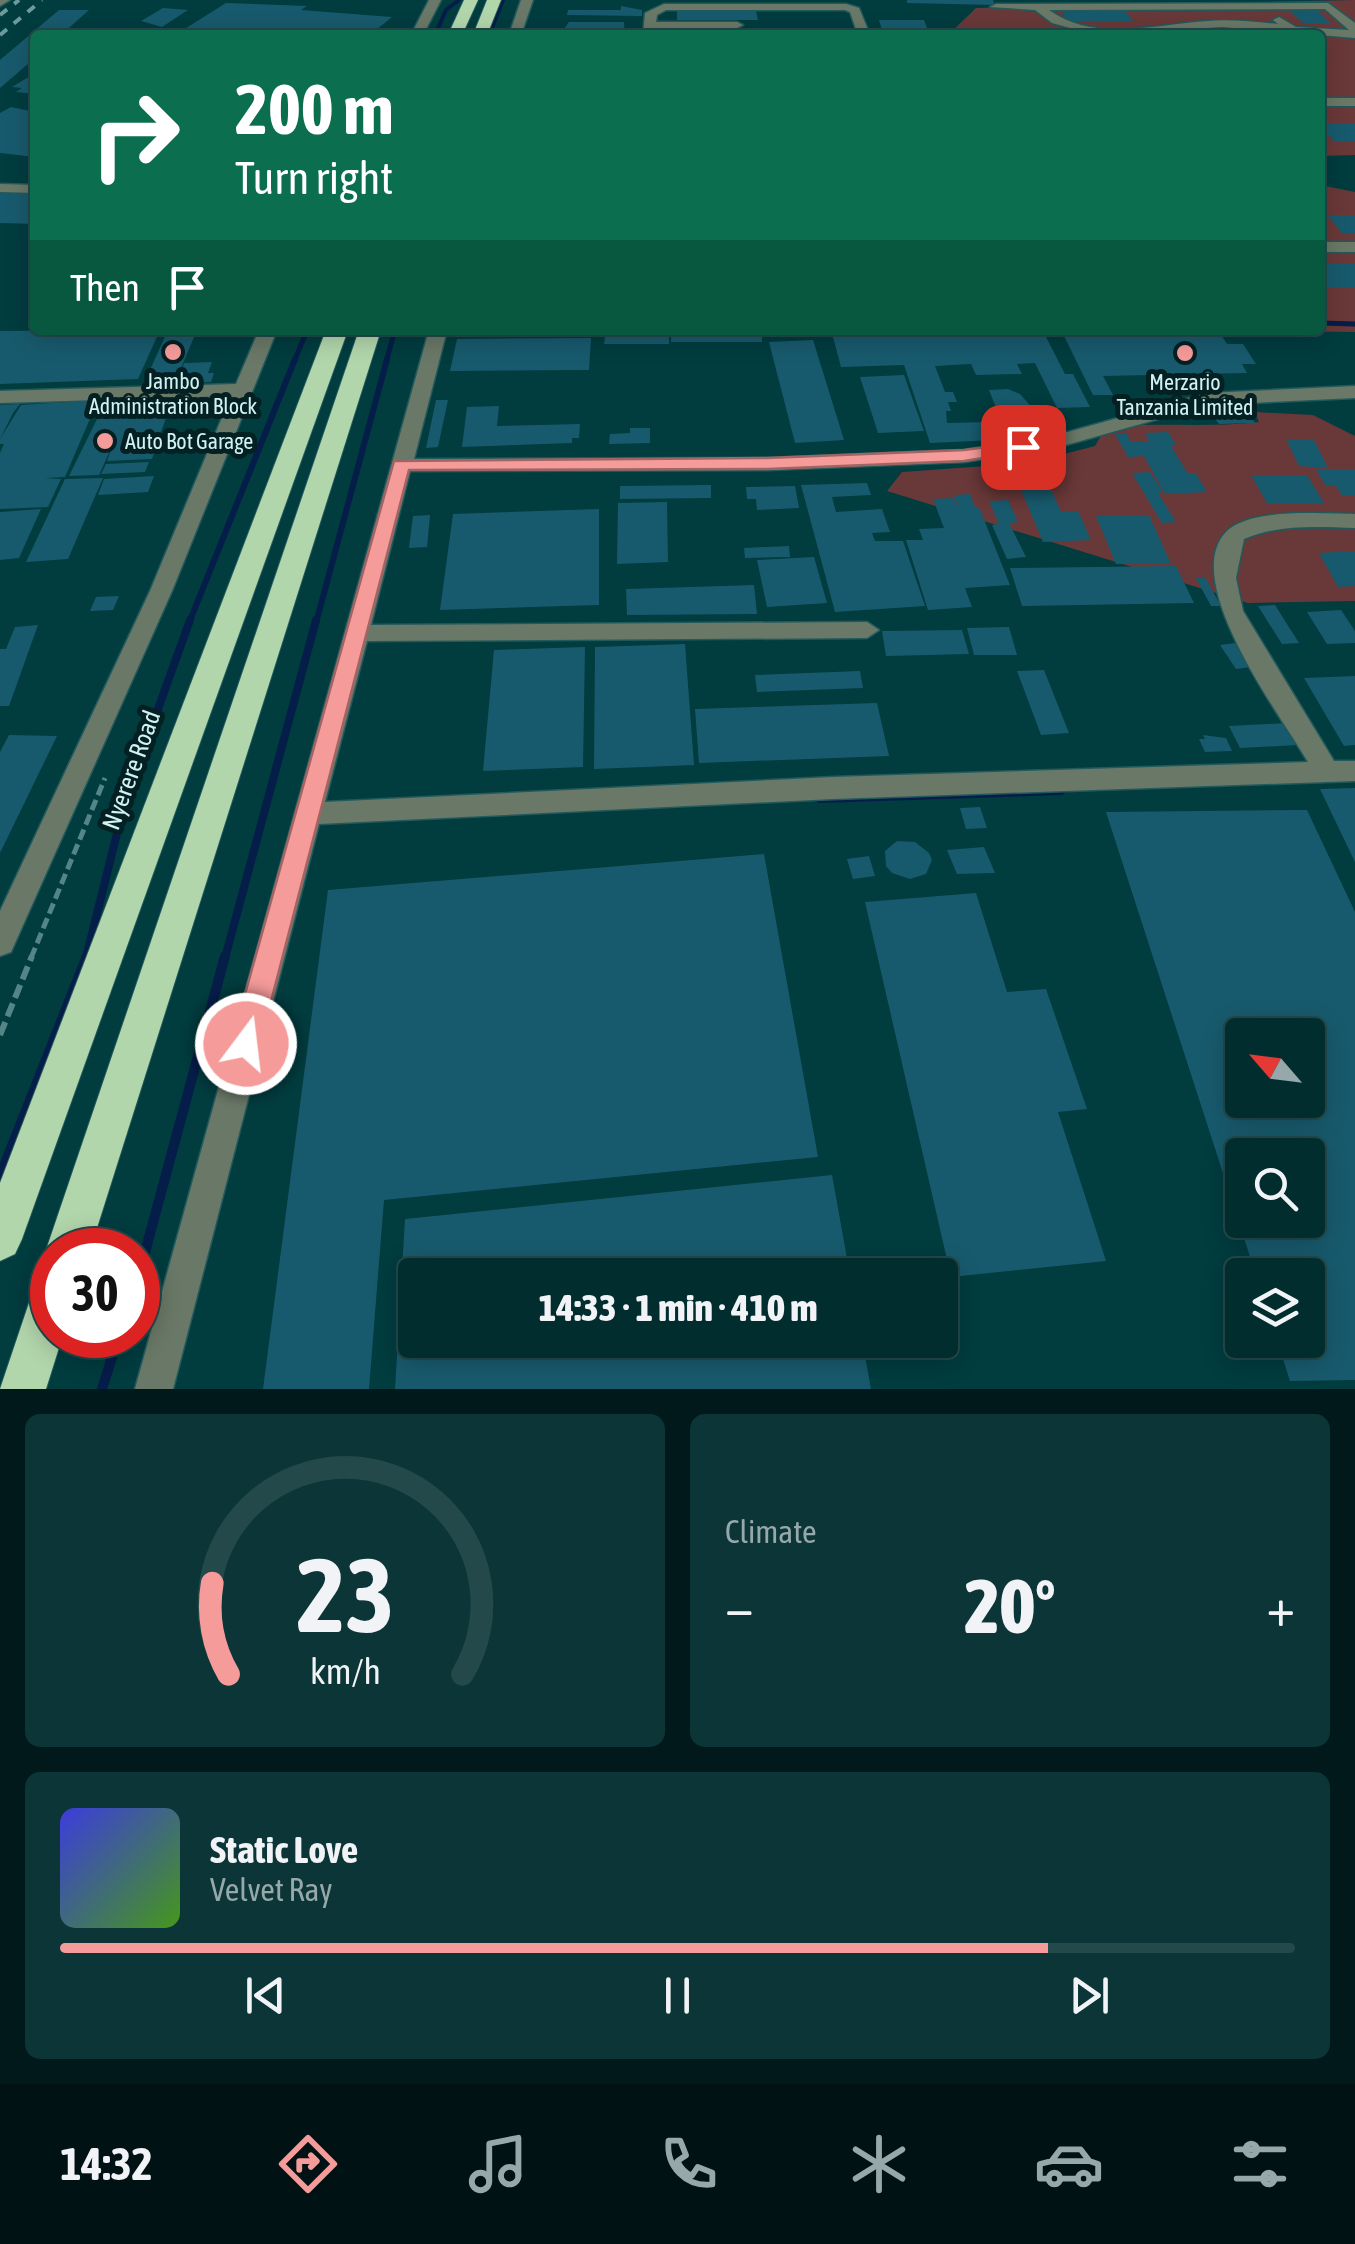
<!DOCTYPE html>
<meta charset="utf-8">
<style>
body{margin:0;font-family:"Asap Condensed",sans-serif;background:#0b3537;color:#f1f3f6;height:100vh;display:flex;flex-direction:column;font-size:38px;white-space:nowrap}
*{box-sizing:border-box;margin:0}
p{font-size:32px;color:#96a8aa}
.icon{flex:none;width:55px;height:55px;fill:none;stroke:currentColor;stroke-width:2;stroke-linecap:round;stroke-linejoin:round}
.map{position:relative;height:1389px;overflow:hidden}
.sheet{display:flex;flex-direction:column;gap:25px;padding:25px;background:#01191a;flex:1}
.sheet>*{flex:none}
.guide{position:absolute;left:30px;top:30px;width:1295px;height:305px;border-radius:10px;box-shadow:0 5px 25px #0003,0 0 0 2px #23494b;background:#0b6e4f;color:#fff;overflow:hidden}
.needle{width:65px;rotate:298deg}
.buttons{position:absolute;left:1225px;top:1018px;display:grid;gap:20px}
.buttons a{display:grid;place-items:center;width:100px;height:100px;border-radius:10px;background:#012d2f;box-shadow:0 5px 25px #0003,0 0 0 2px #23494b;font-size:50px}
.speed{position:absolute;left:30px;top:1228px;display:flex;gap:20px;font-size:50px;font-weight:700;text-align:center}
.speed>*{display:grid;place-content:center;width:130px;height:130px;border-radius:50%;background:#012d2f;box-shadow:0 5px 25px #0003,0 0 0 2px #23494b;line-height:1}
.speed .limit{border:15px solid #d22;background:#fff;color:#111}
.pin{position:absolute;display:grid;place-items:center;width:85px;height:85px;color:#fff;margin:-42px;border-radius:20px;box-shadow:0 5px 15px #0006}
.me{position:absolute;width:110px;margin:-55px;rotate:15deg;stroke-linejoin:round;filter:drop-shadow(0 0 8px #0008)}
.turn{display:flex;align-items:center;gap:35px;height:210px;padding:0 40px;font-size:45px}
.turn .icon{width:130px;height:130px;stroke-width:2.5}
.turn b{display:block;font-size:70px;line-height:85px}
.then{display:flex;align-items:center;height:95px;padding:0 40px;background:#0003;gap:20px;font-size:38px}
.big{font-size:75px;font-weight:800;line-height:1.1}
.sheet .tile{flex:1;display:flex;flex-direction:column;justify-content:center;gap:15px;min-width:0;padding:0 35px;border-radius:15px;background:#0b3537}
.sheet .dial{align-items:center;gap:0}
.dial svg{height:260px;overflow:visible;fill:none;stroke:#23494b;stroke-width:7;stroke-linecap:round;text-anchor:middle}
.dial text{fill:#f1f3f6;stroke:none}
.song{display:flex;align-items:center;gap:30px}
.cover{width:120px;height:120px;border-radius:15px;background:linear-gradient(135deg,hsl(240 70% 55%),hsl(100 70% 35%))}
.played{height:10px;border-radius:5px;background:linear-gradient(90deg,#f59b9a 80%,#23494b 80%)}
.keys{display:flex;justify-content:space-around;direction:ltr}
.heat{display:flex;justify-content:space-between;align-items:center;font-size:55px;direction:ltr}
.sheet .tiles{flex:1;display:grid;gap:25px;grid-template-columns:1fr 1fr}
.tile:last-child{grid-column:span 2}
.trip{position:absolute;left:398px;top:1258px;width:560px;height:100px;border-radius:10px;background:#012d2f;box-shadow:0 5px 25px #0003,0 0 0 2px #23494b;font-weight:800;line-height:100px;text-align:center}
.tab-bar{display:flex;height:160px;justify-content:space-around;align-items:center;background:#001213;color:#96a8aa}
.tab-bar .icon{width:70px;height:70px}
.tab-bar .selected{color:#f59b9a}
.tab-bar b{font-size:45px;color:#f1f3f6}
.map>svg:first-child{display:block}
.green{fill:#693838}
.lines{fill:none;stroke-linecap:round;stroke-linejoin:round}
.stream-far4{stroke:#051d49;stroke-width:4}
.stream-far3{stroke:#051d49;stroke-width:5}
.stream-far2{stroke:#051d49;stroke-width:6}
.stream-far1{stroke:#051d49;stroke-width:8}
.stream{stroke:#051d49;stroke-width:10}
.building{fill:#185a6d;fill-rule:evenodd}
.minor-casing{stroke:#22595c;stroke-width:3}
.highway-casing{stroke:#22595c;stroke-width:2}
.path-far1{stroke:#548587;stroke-width:5;stroke-dasharray:11 5;stroke-linecap:butt}
.path{stroke:#548587;stroke-width:6;stroke-dasharray:14 6;stroke-linecap:butt}
.minor{fill:#6a7867;fill-rule:evenodd}
.highway{fill:#b2d6ac;fill-rule:evenodd}
.rail{stroke:#6d9a9c;stroke-width:4;stroke-dasharray:9 9;stroke-linecap:butt}
.route{fill:#f59b9a;stroke:#9f6564;stroke-width:2.5}
.poi-dot{fill:#f59b9a;stroke:#042022;stroke-width:4}
.labels{text-anchor:middle;stroke-width:10;stroke-linejoin:round;paint-order:stroke}
.far-poi-label{font-size:22px;fill:#d1f1f3;stroke:#042022}
.street-label{font-size:25px;fill:#d1f1f3;stroke:#042022}
</style>
<div class="map">
<svg width="1355" height="1389" viewBox="0 0 1355 1389">
<rect width="100%" height="100%" fill="#013c3f"/>
<g class="green">
<path d="M1355 0V155L1320 156V35H948L976 8Z"/>
<path d="M1320 185 1355 192V332L1202 330H1320Z"/>
<path d="M1255 412 1313 415 1355 436V601L1248 603 887 491 902 472 1029 463 1095 446 1106 427C1157 422 1207 428 1259 422Z"/>
</g>
<g class="lines">
<g class="stream-far4">
<path d="M435 35 446 10 459 0"/>
<path d="M489 35 503 0"/>
</g>
<g class="stream-far3">
<path d="M1320 323 1355 324"/>
<path d="M294 362 307 330"/>
<path d="M386 362 395 330"/>
</g>
<g class="stream-far2">
<path d="M189 623 295 359"/>
<path d="M316 623 387 359"/>
</g>
<g class="stream-far1">
<path d="M820 799 1061 791"/>
<path d="M86 958 125 801 190 620"/>
<path d="M225 958 316 620"/>
</g>
<g class="stream">
<path d="M0 1176 87 956"/>
<path d="M138 1278 225 956"/>
<path d="M102 1389 119 1335"/>
</g>
</g>
<g class="building">
<path d="M907 0H993L995 5 907 3Z"/>
<path d="M226 3 307 6 301 10 392 17 370 35H175Z"/>
<path d="M621 6 642 10V16L567 15 568 10H621Z"/>
<path d="M163 8 188 10 162 27 141 21Z"/>
<path d="M1288 9H1315L1332 24H1304Z"/>
<path d="M59 10H89L61 35H35V58L0 88V60Z"/>
<path d="M677 10 756 11 758 20H677Z"/>
<path d="M1061 10 1125 11 1133 21H1067Z"/>
<path d="M879 20H924L928 30H882Z"/>
<path d="M569 22H624L625 35H560Z"/>
<path d="M678 30H829L830 35H678Z"/>
<path d="M35 73V94L16 92 22 88 12 87Z"/>
<path d="M11 107 35 112V157L0 153V113Z"/>
<path d="M1320 123H1355V142H1335L1329 135H1320Z"/>
<path d="M0 189 34 190 30 194H35V224L0 223Z"/>
<path d="M1327 215H1355V233H1342Z"/>
<rect x="1320" y="264" width="35" height="24"/>
<path d="M160 330 138 379 0 384V331Z"/>
<path d="M168 330H197L178 375 166 374 164 379 177 378 175 384 145 381Z"/>
<path d="M967 333 969 337 1045 335 1065 374H1073L1090 407 1057 408 1035 363 1017 364 1022 374 976 375 971 364 935 366 945 392H953L957 402H948L951 411H946L947 423 988 422 996 440 930 443 904 365 841 367 833 337Z"/>
<path d="M1220 333 1227 344H1243L1256 364H1242L1247 373 1103 376 1113 395H1093L1064 336Z"/>
<path d="M762 335V342H671V336Z"/>
<path d="M605 337H669V344H604Z"/>
<path d="M591 338 589 370 450 371 457 339Z"/>
<path d="M813 340 844 440 795 443 769 342Z"/>
<path d="M212 362 208 373H214L211 382 192 383 195 374 180 375 184 363Z"/>
<path d="M904 375 924 431 878 433 860 377Z"/>
<path d="M1008 389 1020 394 1036 412 1035 429 1028 437 1008 438 989 390Z"/>
<path d="M98 400 65 477 45 478 61 479 48 507 0 509V453L4 444H0V439L21 405Z"/>
<path d="M436 400H448L438 447 426 448Z"/>
<path d="M20 404 13 413 0 439V405Z"/>
<path d="M499 406 497 426 580 424 579 438H572V443L462 447 467 407Z"/>
<path d="M168 412 152 459 107 461 113 444 99 475 69 476 99 415Z"/>
<path d="M1250 415 1255 423 1219 424 1214 417Z"/>
<path d="M630 428H650V443L609 444 610 434 630 433Z"/>
<path d="M1168 432 1176 445 1171 446 1188 474H1196L1207 492 1165 494 1144 456 1128 457 1115 434H1127L1131 442 1149 441 1145 433Z"/>
<path d="M1286 439 1314 440 1328 468 1299 466Z"/>
<path d="M149 462 145 472 101 474 106 464Z"/>
<path d="M1316 470H1355V495H1342L1336 486H1326Z"/>
<path d="M1150 472 1163 492 1158 493 1176 522 1162 523 1132 473Z"/>
<path d="M1251 475H1307L1324 503H1267Z"/>
<path d="M154 476 148 492 98 495 104 479Z"/>
<path d="M103 478 68 559 26 562 65 479Z"/>
<path d="M1048 482 1061 512 1078 511 1091 540 1043 542 1018 483Z"/>
<path d="M867 483 871 495 832 497 836 512 882 509 890 532 872 533 875 541H903L925 606 835 612 801 485Z"/>
<path d="M711 485V498L620 499V486Z"/>
<path d="M795 486 799 508 757 510 756 499H747L746 487Z"/>
<path d="M970 494 975 507H979L1010 585 965 588 972 607 928 610 906 540H923L919 529 944 528 933 499 953 498 959 508 954 495Z"/>
<path d="M1008 500 1018 522 1009 523 1026 557 1007 559 992 525 999 524 989 501Z"/>
<path d="M667 502 668 562 617 564 618 503Z"/>
<path d="M41 509 19 558 0 560V512Z"/>
<path d="M599 509V605L440 610 453 514Z"/>
<path d="M430 515 427 547 409 548 413 516Z"/>
<path d="M1149 515 1171 564H1116L1096 516Z"/>
<path d="M789 546 790 557 745 558 744 548Z"/>
<path d="M1355 551V586L1338 587 1319 553Z"/>
<path d="M814 557 827 603 767 607 757 560Z"/>
<path d="M1176 566 1194 603 1022 606 1010 568Z"/>
<path d="M1205 577 1221 606H1211L1196 578Z"/>
<path d="M754 585 757 614 627 615 626 589Z"/>
<path d="M119 596 113 610 90 611 96 597Z"/>
<path d="M1275 605 1299 643 1282 644 1258 606Z"/>
<path d="M1341 610 1355 631V643L1327 644 1307 612Z"/>
<path d="M38 625 9 706H0V649H6L15 627Z"/>
<path d="M1009 627 1017 655H974L967 628Z"/>
<path d="M962 630 969 654 886 656 882 631Z"/>
<path d="M1235 643 1251 667 1236 669 1220 645Z"/>
<path d="M685 644 694 765 594 769 595 647Z"/>
<path d="M585 647 583 767 483 771 494 650Z"/>
<path d="M1044 670 1069 733 1041 735 1017 671Z"/>
<path d="M860 671 863 688 757 692 755 675Z"/>
<path d="M1355 676V745L1344 746 1304 678Z"/>
<path d="M877 703 889 756 699 763 695 709Z"/>
<path d="M1287 723 1299 745 1240 748 1229 726Z"/>
<path d="M9 735 57 736 0 853V752Z"/>
<path d="M1203 735 1226 738 1232 751 1205 752 1199 739H1205Z"/>
<path d="M1355 788V862L1320 789Z"/>
<path d="M980 807 987 828 966 829 960 808Z"/>
<path d="M1307 810 1355 912V1380L1290 1381 1277 1340H1308V1275H1256L1106 812ZM1242 1035H1308V1100H1242ZM1242 1155H1308V1220H1242Z"/>
<path d="M897 841 915 842 929 853 932 860 926 874 910 879 892 873 886 866 885 851Z"/>
<path d="M984 847 995 873 957 874 947 850Z"/>
<path d="M764 854 818 1157 384 1200 369 1389H263L328 890Z"/>
<path d="M869 856 875 876 853 879 847 859Z"/>
<path d="M976 893 1007 992 1046 989 1087 1109 1058 1112 1106 1261 951 1277 865 902Z"/>
<path d="M832 1175 850 1275H415V1340H862L871 1389H395L405 1219Z"/>
</g>
<g class="lines">
<g class="minor-casing">
<g id="minor">
<path d="M0 0H10L0 6Z"/>
<path d="M429 0H441L423 35H411Z"/>
<path d="M521 0H533L521 35H509Z"/>
<path d="M1328 3 1355 23V38L1222 27 1096 35 1052 23 1035 10 990 7 996 4ZM1325 9 1349 30 1296 27 1279 17 1273 20 1278 24C1255 22 1231 19 1208 21 1157 24 1094 43 1049 10Z"/>
<path d="M664 4H846L859 8 870 35H858L850 12 845 10H666L657 15 656 22H737L743 25 737 28H655V35H643L645 13Z"/>
<rect x="1320" y="98" width="35" height="8"/>
<path d="M0 184 35 185V193L0 192Z"/>
<rect x="1320" y="242" width="35" height="10"/>
<path d="M259 330H277L172 591 11 952 0 956V911L150 591 231 396 0 403V391L236 384Z"/>
<path d="M429 330H447L414 459 768 458 964 450 1050 437 1207 393 1355 386V398L1208 405 1052 449 964 462 768 470 410 471 371 625 867 622 879 630 867 638 367 641 325 802 833 777 1308 762C1281 716 1179 581 1226 532 1250 507 1323 514 1355 514V528C1316 527 1280 524 1244 539L1236 578 1243 611 1334 761H1355V781L833 799 319 824 173 1389H135Z"/>
</g>
</g>
<g class="highway-casing">
<g id="highway">
<path d="M464 0H478L462 35H448Z"/>
<path d="M487 0H501L487 35H473Z"/>
<path d="M326 330H348L22 1239 15 1254 0 1261V1183Z"/>
<path d="M359 330H381L90 1250H52V1265L46 1250Z"/>
<path d="M52 1276V1335H63L46 1389H0L36 1282Z"/>
</g>
</g>
<path class="path-far1" d="M31 958 105 778"/>
<path class="path" d="M0 1035 32 956"/>
<use href="#minor" class="minor"/>
<use href="#highway" class="highway"/>
<g class="rail">
<path d="M0 15 19 0"/>
<path d="M0 35 42 0"/>
</g>
</g>
<path class="route" d="M1023 442 1032 447 1029 451 964 461 768 469 409 470 260 1044 256 1054 246 1058 235 1054 231 1044 394 461 768 458 964 450Z"/>
<g class="poi-dot">
<circle cx="173" cy="352" r="10"/>
<circle cx="1185" cy="353" r="10"/>
<circle cx="105" cy="441" r="10"/>
</g>
<g class="labels">
<g class="far-poi-label">
<text x="173" y="389">Jambo<tspan x="173" dy="25">Administration Block</tspan></text>
<text x="1185" y="390">Merzario<tspan x="1185" dy="25">Tanzania Limited</tspan></text>
<text x="125" y="449" text-anchor="start">Auto Bot Garage</text>
</g>
<g class="street-label">
<text transform="translate(131 770) rotate(-70)" y="9">Nyerere Road</text>
</g>
</g>
</svg>
<div class="buttons">
<a><svg class="needle" viewBox="-14 -14 28 28"><path d="M0-13l5 13h-10z" fill="#e53935"/><path d="M0 13l5-13h-10z" fill="#96a8aa"/></svg></a>
<a><svg class="icon" aria-label="search" viewBox="0 0 24 24"><circle cx="10" cy="10" r="6"/><path d="M15 15l6 6"/></svg></a>
<a><svg class="icon" aria-label="layers" viewBox="0 0 24 24"><path d="M12 4l9 5-9 5-9-5zM3 14l9 5 9-5"/></svg></a>
</div>
<div class="speed"><div class="limit">30</div></div>
<div class="pin" style="left:1023px;top:447px;background:#d93025"><svg class="icon" aria-label="arrive" viewBox="0 0 24 24"><path d="M6 21V4h12l-3 4 3 4H6"/></svg></div>
<svg class="me" style="left:246px;top:1044px" viewBox="-20 -20 40 40"><circle r="17" fill="#f59b9a" stroke="#fff" stroke-width="3"/><path d="M0-11L8 9 0 5-8 9z" fill="#fff"/></svg>
<div class="trip">14:33 · 1 min · 410 m</div>
<div class="guide">
<div class="turn"><svg class="icon" aria-label="right" viewBox="0 0 24 24"><path d="M7 20v-9h11M14 6l5 5-5 5"/></svg><div><b>200 m</b>Turn right</div></div>
<div class="then">Then<svg class="icon" aria-label="arrive" viewBox="0 0 24 24"><path d="M6 21V4h12l-3 4 3 4H6"/></svg></div>
</div>
</div>
<section class="sheet">
<div class="tiles">
<div class="tile dial"><svg viewBox="0 0 100 80">
<path d="M14 69A42 42 0 1 1 86 69"/>
<path d="M14 69A42 42 0 0 1 9 41" stroke="#f59b9a"/>
<text x="50" y="56" font-size="32" font-weight="700">23</text>
<text x="50" y="72" font-size="11">km/h</text>
</svg></div>
<div class="tile"><p>Climate</p>
<div class="heat"><a>−</a><b class="big">20°</b><a>+</a></div>
</div>
<div class="tile">
<div class="song"><i class="cover"></i><div><b>Static Love</b><p>Velvet Ray</p></div></div>
<div class="played"></div>
<div class="keys"><svg class="icon" aria-label="previous" viewBox="0 0 24 24"><path d="M18 5L8 12l10 7zM5 5v14"/></svg><svg class="icon" aria-label="pause" viewBox="0 0 24 24"><path d="M8 5v14M16 5v14"/></svg><svg class="icon" aria-label="next" viewBox="0 0 24 24"><path d="M6 5l10 7-10 7zM19 5v14"/></svg></div>
</div>
</div>
</section>
<nav class="tab-bar">
<b>14:32</b>
<svg class="icon selected" aria-label="directions" viewBox="0 0 24 24"><path d="M12 3l9 9-9 9-9-9zM9 14v-3h6M13 9l2 2-2 2"/></svg>
<svg class="icon" aria-label="music" viewBox="0 0 24 24"><path d="M9 18V5l10-2v13"/><circle cx="6" cy="18" r="3"/><circle cx="16" cy="16" r="3"/></svg>
<svg class="icon" aria-label="phone" viewBox="0 0 24 24"><path d="M5 4h4l2 5-3 2q2 4 5 5l2-3 5 2v4C11 20 4 13 5 4z"/></svg>
<svg class="icon" aria-label="climate" viewBox="0 0 24 24"><path d="M12 3v18M4 7l16 10M4 17L20 7"/></svg>
<svg class="icon" aria-label="car" viewBox="0 0 24 24"><path d="M5 17H2v-5l4-1 3-4h7l3 4 3 1v5h-3M9 17h6M6 11h13"/><circle cx="7" cy="17" r="2"/><circle cx="17" cy="17" r="2"/></svg>
<svg class="icon" aria-label="filters" viewBox="0 0 24 24"><path d="M4 7h16M4 17h16"/><circle cx="9" cy="7" r="2"/><circle cx="15" cy="17" r="2"/></svg>
</nav>
